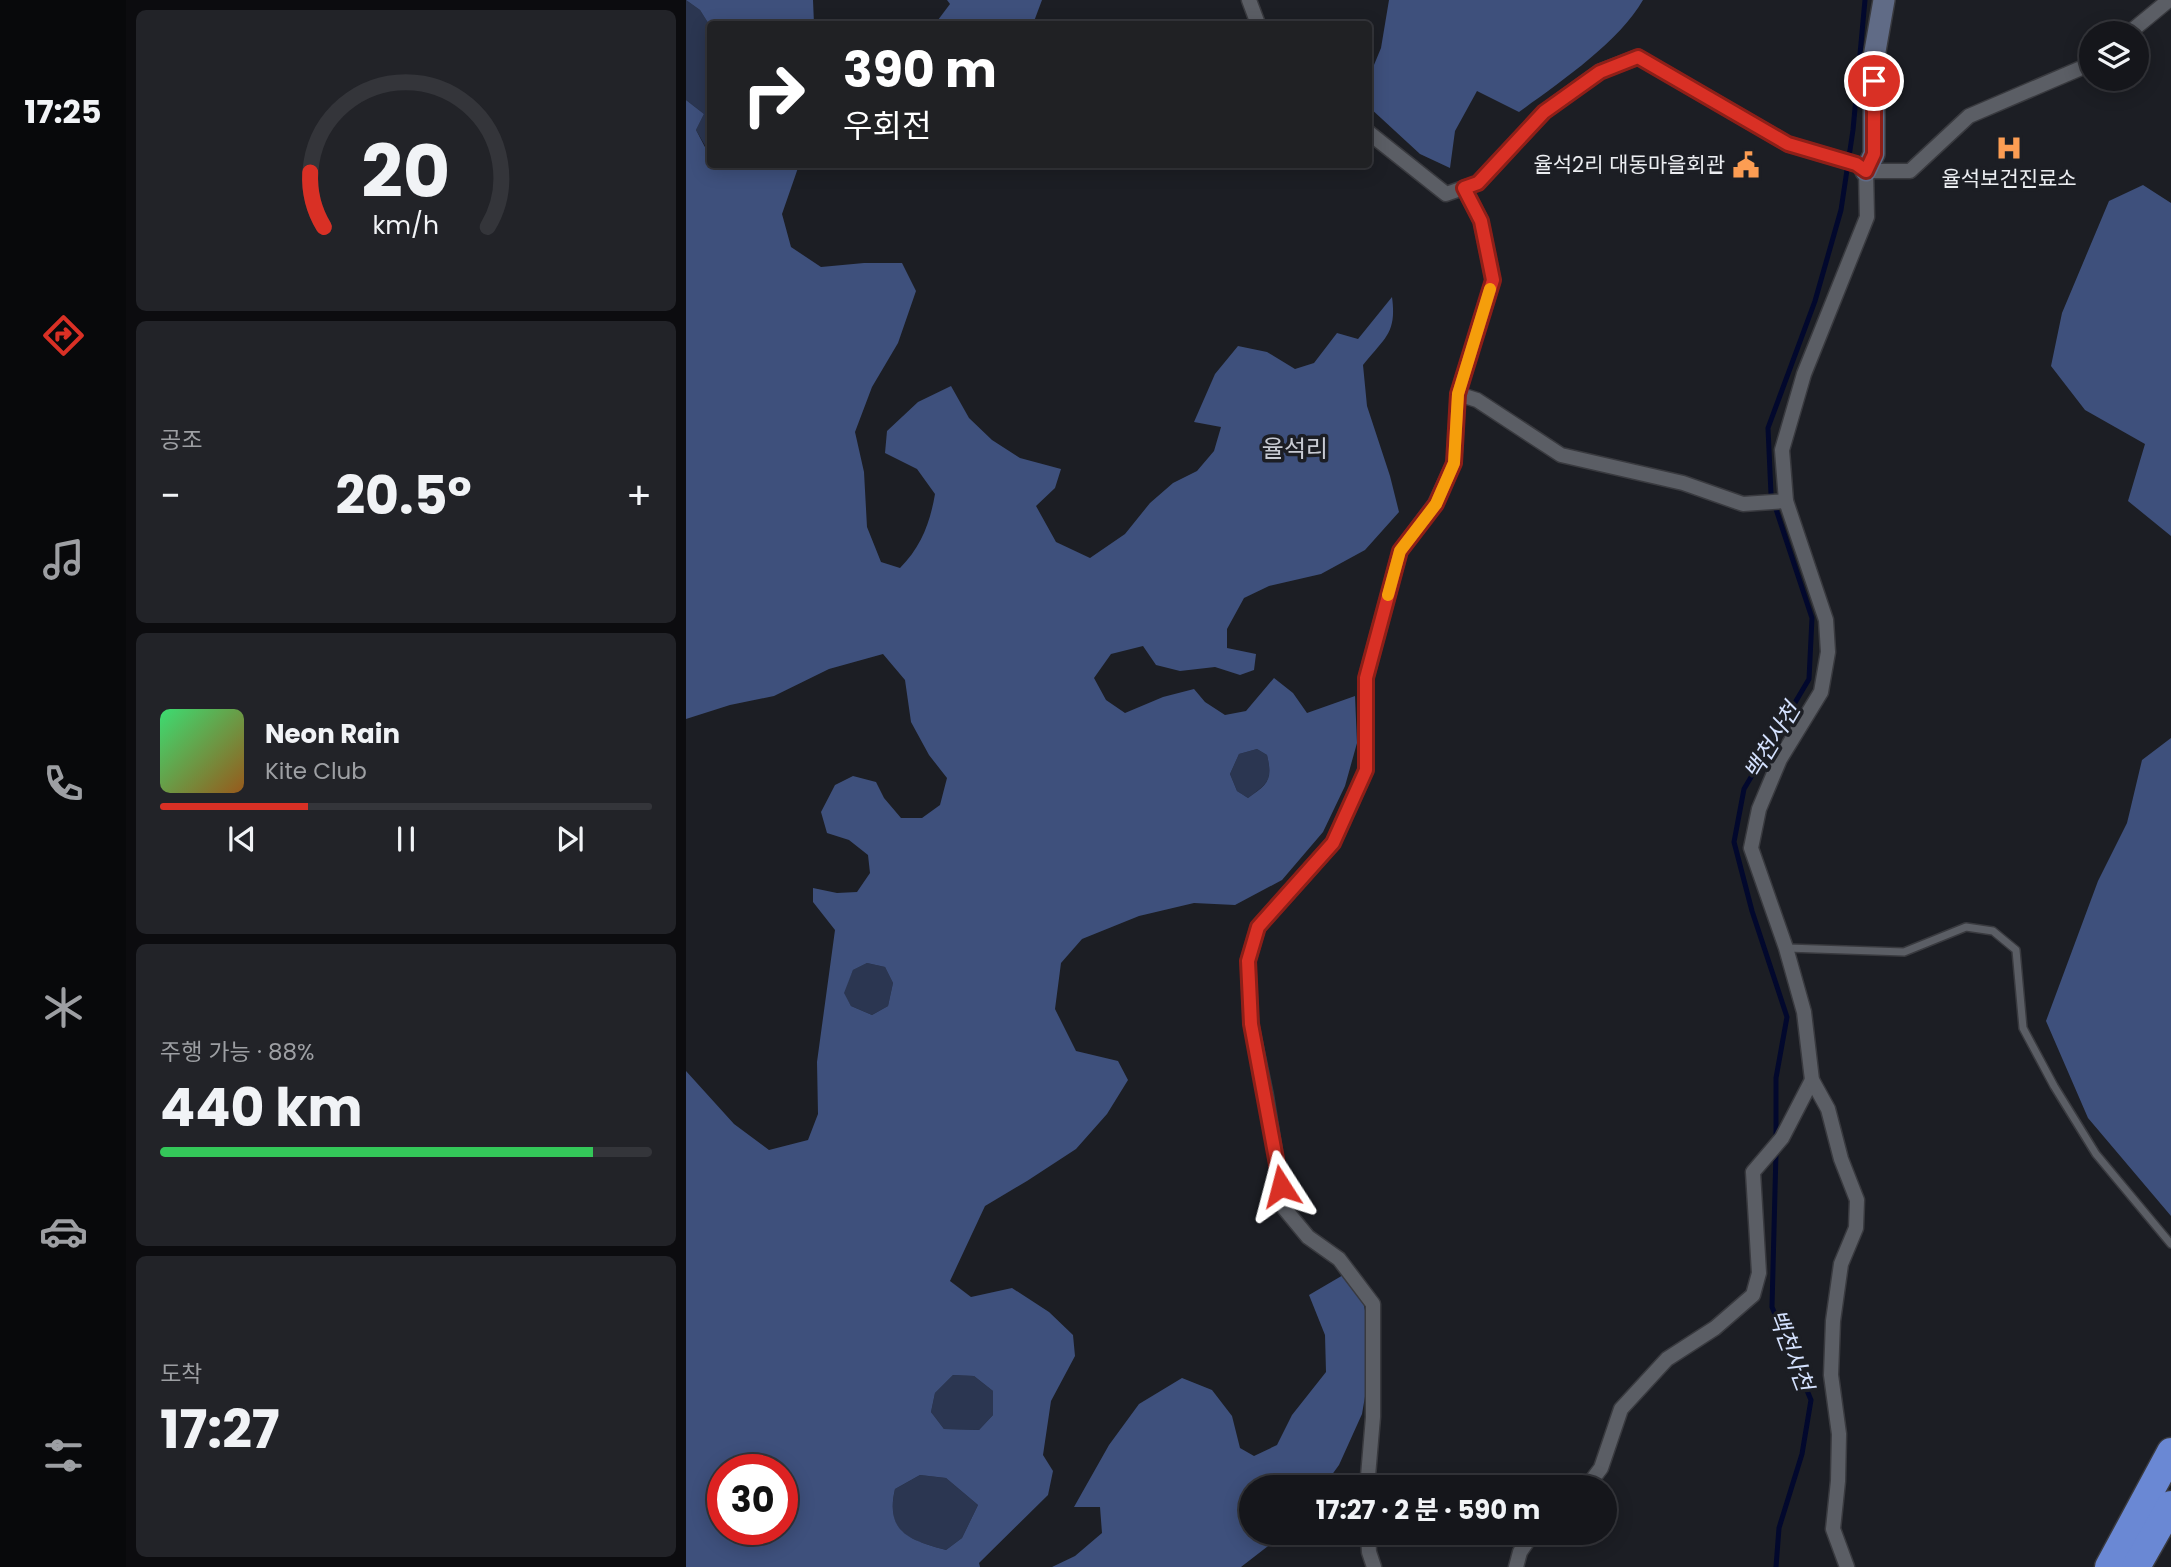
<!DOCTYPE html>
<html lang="ko">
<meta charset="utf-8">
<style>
body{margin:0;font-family:Poppins,"Noto Sans KR",sans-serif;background:#222328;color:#f1f3f6;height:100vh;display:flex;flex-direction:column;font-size:26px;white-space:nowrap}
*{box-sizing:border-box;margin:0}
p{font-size:23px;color:#9d9fa3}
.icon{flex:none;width:38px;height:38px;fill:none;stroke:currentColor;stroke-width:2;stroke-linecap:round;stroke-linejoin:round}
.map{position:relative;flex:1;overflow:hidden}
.drawer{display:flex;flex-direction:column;gap:10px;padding:10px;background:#0c0c0f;width:560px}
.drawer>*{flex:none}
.guide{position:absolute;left:21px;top:21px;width:665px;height:147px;border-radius:7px;box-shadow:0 4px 18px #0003,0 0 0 2px #34353a;background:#202124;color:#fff;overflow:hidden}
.buttons{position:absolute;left:1393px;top:21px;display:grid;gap:14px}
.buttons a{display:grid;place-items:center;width:70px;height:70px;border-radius:50%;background:#15161b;box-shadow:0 4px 18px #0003,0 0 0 2px #34353a;font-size:35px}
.speed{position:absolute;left:21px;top:1454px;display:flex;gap:14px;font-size:35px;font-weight:700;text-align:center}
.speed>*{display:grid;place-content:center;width:91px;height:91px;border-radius:50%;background:#15161b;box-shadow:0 4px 18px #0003,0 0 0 2px #34353a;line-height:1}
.speed .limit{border:10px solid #d22;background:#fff;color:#111}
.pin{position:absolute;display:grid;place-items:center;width:60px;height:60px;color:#fff;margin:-30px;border:4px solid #fff;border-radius:50%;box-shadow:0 2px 7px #0007}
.me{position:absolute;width:77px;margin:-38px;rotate:351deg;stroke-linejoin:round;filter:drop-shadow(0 0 5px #0008)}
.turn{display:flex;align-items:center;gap:24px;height:147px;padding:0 21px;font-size:32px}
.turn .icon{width:91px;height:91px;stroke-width:2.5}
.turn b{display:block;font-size:49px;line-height:60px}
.big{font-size:52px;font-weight:700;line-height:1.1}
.drawer .tile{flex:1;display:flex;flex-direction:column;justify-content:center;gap:10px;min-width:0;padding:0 24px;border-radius:10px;background:#222328}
.drawer .dial{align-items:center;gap:0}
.dial svg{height:182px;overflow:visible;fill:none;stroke:#34353a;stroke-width:7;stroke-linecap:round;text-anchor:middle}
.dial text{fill:#f1f3f6;stroke:none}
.song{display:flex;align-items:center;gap:21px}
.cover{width:84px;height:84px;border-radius:10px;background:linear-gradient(135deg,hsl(140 70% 55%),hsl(30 70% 35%))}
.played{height:7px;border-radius:4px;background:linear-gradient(90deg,#d93025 30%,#34353a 30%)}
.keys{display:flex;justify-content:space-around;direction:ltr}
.heat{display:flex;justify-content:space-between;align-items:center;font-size:38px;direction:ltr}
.charge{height:10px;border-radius:5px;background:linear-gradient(90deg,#34c759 88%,#34353a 0)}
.trip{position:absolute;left:553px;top:1475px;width:378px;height:70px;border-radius:35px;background:#15161b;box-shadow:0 4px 18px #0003,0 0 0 2px #34353a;font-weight:700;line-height:70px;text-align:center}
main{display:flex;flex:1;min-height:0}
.menu{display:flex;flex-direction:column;width:126px;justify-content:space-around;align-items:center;background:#08090b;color:#9d9fa3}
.menu .icon{width:49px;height:49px}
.menu .active{color:#d93025}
.menu b{font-size:32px;color:#f1f3f6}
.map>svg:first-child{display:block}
.green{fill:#2b3651}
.forest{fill:#3e507c;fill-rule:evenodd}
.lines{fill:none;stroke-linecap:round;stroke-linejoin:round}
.stream{stroke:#02082d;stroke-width:5}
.lane-casing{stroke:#393a3f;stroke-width:10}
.street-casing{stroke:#393a3f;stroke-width:17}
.secondary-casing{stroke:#393a3f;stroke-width:24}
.highway-casing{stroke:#393a3f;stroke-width:31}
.lane{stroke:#5b5e65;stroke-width:7}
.street{stroke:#5b5e65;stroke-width:14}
.secondary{stroke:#606b86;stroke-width:21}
.highway{stroke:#6a88d4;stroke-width:28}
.route-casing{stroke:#8d1f18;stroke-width:18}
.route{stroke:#d93025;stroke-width:12}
.slow{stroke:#f59e0b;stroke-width:12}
.labels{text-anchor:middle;stroke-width:7;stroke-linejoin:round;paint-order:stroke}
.poi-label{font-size:21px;fill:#ebedf1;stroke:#1c1e24;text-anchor:end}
.water-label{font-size:23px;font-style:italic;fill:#d4e1fe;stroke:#1c1e24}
.quarter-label{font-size:24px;fill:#c8cbd3;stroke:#1c1e24}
</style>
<main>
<nav class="menu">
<b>17:25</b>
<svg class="icon active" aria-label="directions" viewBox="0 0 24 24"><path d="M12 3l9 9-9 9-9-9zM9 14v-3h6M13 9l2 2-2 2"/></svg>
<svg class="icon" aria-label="music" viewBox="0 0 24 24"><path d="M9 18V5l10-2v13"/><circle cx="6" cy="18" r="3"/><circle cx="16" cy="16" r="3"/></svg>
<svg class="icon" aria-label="phone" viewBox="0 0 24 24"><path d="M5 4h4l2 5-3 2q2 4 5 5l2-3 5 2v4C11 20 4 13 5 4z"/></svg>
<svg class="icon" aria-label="climate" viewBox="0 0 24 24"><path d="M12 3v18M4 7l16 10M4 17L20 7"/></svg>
<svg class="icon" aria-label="car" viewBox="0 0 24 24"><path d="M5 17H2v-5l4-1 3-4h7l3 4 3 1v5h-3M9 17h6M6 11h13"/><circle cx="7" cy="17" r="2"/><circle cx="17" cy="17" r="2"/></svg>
<svg class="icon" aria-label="filters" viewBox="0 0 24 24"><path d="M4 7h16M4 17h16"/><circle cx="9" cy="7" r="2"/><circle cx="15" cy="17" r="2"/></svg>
</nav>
<section class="drawer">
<div class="tile dial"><svg viewBox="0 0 100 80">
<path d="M14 69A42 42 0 1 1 86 69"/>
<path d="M14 69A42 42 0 0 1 8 45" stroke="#d93025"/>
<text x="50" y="56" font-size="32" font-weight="700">20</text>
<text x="50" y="72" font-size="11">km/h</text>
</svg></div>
<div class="tile"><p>공조</p>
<div class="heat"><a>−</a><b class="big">20.5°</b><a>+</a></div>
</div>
<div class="tile">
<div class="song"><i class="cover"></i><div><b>Neon Rain</b><p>Kite Club</p></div></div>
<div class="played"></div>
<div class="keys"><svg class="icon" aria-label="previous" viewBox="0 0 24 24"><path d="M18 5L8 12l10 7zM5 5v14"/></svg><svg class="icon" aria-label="pause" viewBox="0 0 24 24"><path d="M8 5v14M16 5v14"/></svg><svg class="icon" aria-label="next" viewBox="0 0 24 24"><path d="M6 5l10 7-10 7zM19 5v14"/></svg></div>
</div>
<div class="tile"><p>주행 가능 · 88%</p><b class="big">440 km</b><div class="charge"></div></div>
<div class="tile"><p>도착</p><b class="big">17:27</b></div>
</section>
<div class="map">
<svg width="1485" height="1567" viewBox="0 0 1485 1567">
<rect width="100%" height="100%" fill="#1c1e24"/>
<g class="green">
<path d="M0 0 14 10 24 26V151L21 149 10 130 18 114 0 100Z"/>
<path d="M571 749 581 755C587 780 582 783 562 798L551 791 544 774 553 754Z"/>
<path d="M181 963 199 967 207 983 202 1006 186 1015 165 1006 157 993 167 970Z"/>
<path d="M267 1375 288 1376 307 1391V1415L293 1430 258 1429 245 1412 249 1393Z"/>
<path d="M234 1475 260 1478 292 1505 276 1538 260 1550C223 1540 199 1533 209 1489Z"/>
</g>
<g class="forest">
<path d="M0 0H127L128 24 24 26 14 10Z"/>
<path d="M261 0H356L347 24H249L264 4Z"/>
<path d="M703 0H957C933 42 873 83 833 112L791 91 769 131 764 168 734 154 683 107V77L695 48Z"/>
<path d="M0 100 18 114 10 130 20 149 24 151V164L113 165 96 214 105 247 135 267 178 263H216L230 291 212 343 186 387 169 432 178 472 181 527 195 562 214 568C235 547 244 523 249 494L231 469 199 453 201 431 232 402 265 386 283 418 306 440 334 458 375 469 369 488 350 506 370 542 404 558 439 534 464 503 487 483 511 471 528 451 535 427 508 422 529 374 552 346 581 352 609 369 628 363 651 333 672 339 706 297C711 334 698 338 677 365L681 406 704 476 713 512 679 550 635 574 583 586 558 598 541 629V648L570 654 568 670 554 675 529 667 494 671 470 665 457 646 425 654 408 678 420 700 439 713 477 697 508 689 519 702 539 715 560 711 588 678 607 693 621 713 669 696 671 743 659 786 637 832 596 880 549 905 508 903 453 916 396 939 375 963 369 1009 390 1051 432 1061 442 1080 421 1114 390 1149 341 1181 299 1206 264 1281 285 1297 326 1288 363 1312 387 1335 389 1356 365 1401 357 1455 367 1471 362 1495 293 1563 294 1567H0V1071L48 1124 83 1150 122 1140 132 1114 131 1062 149 930 127 902V888L151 893 171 892 184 873 182 855 163 840 141 833 135 812 149 785 167 776 190 782 198 798 215 818H236L254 805 261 778 243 755 225 722 219 680 197 654 143 669 88 696 44 705 0 719ZM571 749 581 755C587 780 582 784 562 798L551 791 544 774 553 754ZM181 963 199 967 207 983 202 1006 186 1015 165 1006 158 993 167 970ZM267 1375 288 1376 307 1391V1415L293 1430 258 1429 245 1412 249 1393ZM96 1470V1530H37V1470ZM234 1475 260 1478 292 1505 276 1538 260 1550C223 1540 199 1532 209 1489Z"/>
<path d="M1457 185 1485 203V536L1442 501 1459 444 1399 410 1365 366 1376 313 1423 201Z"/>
<path d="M1485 738V1216L1402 1118 1360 1021 1412 881 1441 823 1456 760Z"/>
<path d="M664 1271 676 1296 687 1350 676 1414 653 1465 637 1487 565 1488V1533H599L555 1567H366L389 1556 416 1533 414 1507H388L423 1445 453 1404 496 1378 526 1390 546 1416 554 1448 568 1456 591 1445 606 1415 640 1372 639 1335 623 1295Z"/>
</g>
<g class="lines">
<g class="stream">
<path d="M1090 1142V1078L1101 1017 1066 911 1048 842 1058 789 1123 679 1126 618 1085 494 1082 428 1129 301 1155 210 1167 130 1179 0"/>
<path d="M1090 1152 1086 1307 1125 1400 1116 1454 1093 1528 1090 1567"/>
</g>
<g class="lane-casing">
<path id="lane" d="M1101 948 1218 952 1280 927 1307 931 1330 950 1337 1028 1368 1086 1410 1154 1485 1244"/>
</g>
<g class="street-casing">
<g id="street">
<path d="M563 0 572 24"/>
<path d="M1443 33 1483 0"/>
<path d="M682 132 760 194 792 183 858 112 913 72 952 57 1102 144 1170 164 1180 171"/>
<path d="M1180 171H1224L1283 116 1400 66 1405 62"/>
<path d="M772 394 791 400 875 455 997 483 1057 504 1100 501"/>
<path d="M681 1488 687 1417V1304L653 1259 622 1237 598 1208 580 1096 565 1024 562 961 572 927 647 843 680 770V678L714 551 749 504 768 463 772 394 807 280 795 221 778 188"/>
<path d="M900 1488 915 1468 935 1409 981 1359 1029 1328 1067 1295 1073 1273 1067 1172 1096 1138 1126 1080"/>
<path d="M682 1533 683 1552 688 1567"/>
<path d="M830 1567 834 1552 847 1533"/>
<path d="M1161 1567 1147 1529 1152 1481 1153 1434 1145 1375 1147 1321 1155 1264 1170 1228 1171 1200 1155 1159 1142 1109 1126 1080 1118 1012 1100 948 1065 848 1073 809 1094 759 1135 692 1142 652 1140 620 1100 501 1096 450 1118 374 1181 217 1180 171"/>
</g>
</g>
<g class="secondary-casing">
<path id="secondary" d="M1180 171 1188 154V57L1198 0"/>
</g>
<g class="highway-casing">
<g id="highway">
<path d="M1423 1567 1485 1452"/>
<path d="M1450 1567 1485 1505"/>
</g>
</g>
<use href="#lane" class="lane"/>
<use href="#street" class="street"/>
<use href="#secondary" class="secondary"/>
<use href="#highway" class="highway"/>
</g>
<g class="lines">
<g class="route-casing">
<path id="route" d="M595 1186 565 1024 562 961 572 927 647 843 680 770V678L714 551 750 504 768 463 772 394 807 280 795 221 778 188 792 183 858 112 914 72 952 57 1102 144 1170 164 1180 171 1188 154V81"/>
</g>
<use href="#route" class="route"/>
<path class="slow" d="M702 595 714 551 750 504 768 463 772 394 804 289"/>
</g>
<defs>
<g id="hospital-bare" transform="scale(2.1)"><path d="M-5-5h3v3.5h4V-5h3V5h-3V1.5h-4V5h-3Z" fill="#fc9d53" stroke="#1c1e24" stroke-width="2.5" paint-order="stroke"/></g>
<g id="civic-bare" transform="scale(2.1)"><path d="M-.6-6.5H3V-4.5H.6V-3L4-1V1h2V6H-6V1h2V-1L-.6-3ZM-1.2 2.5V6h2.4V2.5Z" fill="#fc9d53" stroke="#1c1e24" stroke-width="2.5" paint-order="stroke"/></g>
</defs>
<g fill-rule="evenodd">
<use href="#hospital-bare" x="1323" y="148"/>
<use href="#civic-bare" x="1060" y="165"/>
</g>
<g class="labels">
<g class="poi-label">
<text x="1039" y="172">율석2리 대동마을회관</text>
<text x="1323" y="186" text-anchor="middle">율석보건진료소</text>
</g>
<g class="water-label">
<text transform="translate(1086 741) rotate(-59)" y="8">백천사천</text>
<text transform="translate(1105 1350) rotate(69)" y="8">백천사천</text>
</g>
<g class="quarter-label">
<text x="609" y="457">율석리</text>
</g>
</g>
</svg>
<div class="buttons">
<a><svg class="icon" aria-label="layers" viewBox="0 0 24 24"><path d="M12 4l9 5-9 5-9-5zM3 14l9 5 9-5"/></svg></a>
</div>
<div class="speed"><div class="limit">30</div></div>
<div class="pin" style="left:1188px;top:81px;background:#d93025"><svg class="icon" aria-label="arrive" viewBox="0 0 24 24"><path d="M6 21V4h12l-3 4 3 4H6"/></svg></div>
<svg class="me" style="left:595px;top:1186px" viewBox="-20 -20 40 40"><path d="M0-17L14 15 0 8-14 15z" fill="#d93025" stroke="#fff" stroke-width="4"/></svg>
<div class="trip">17:27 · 2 분 · 590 m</div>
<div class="guide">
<div class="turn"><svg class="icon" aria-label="right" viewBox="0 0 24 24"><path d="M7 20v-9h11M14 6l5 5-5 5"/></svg><div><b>390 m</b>우회전</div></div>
</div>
</div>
</main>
